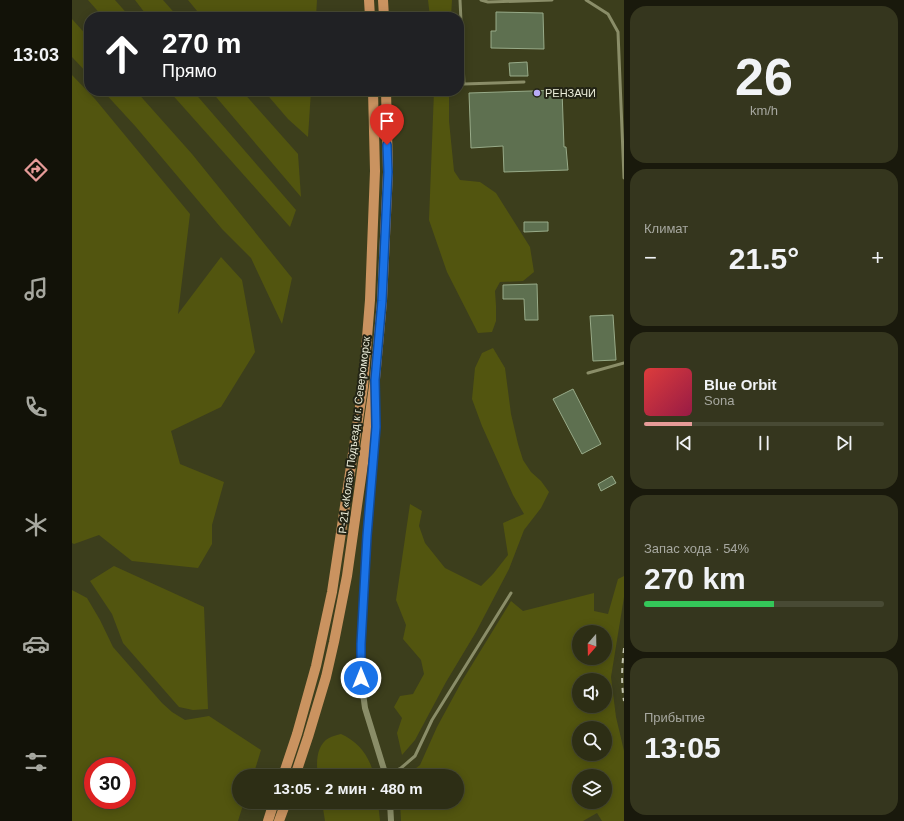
<!DOCTYPE html>
<html lang="ru">
<meta charset="utf-8">
<style>
body{margin:0;font-family:Arial,sans-serif;background:#35361e;color:#f1f3f6;height:100vh;display:flex;flex-direction:column;font-size:15px;white-space:nowrap}
*{box-sizing:border-box;margin:0}
p{font-size:13px;color:#a7a8a0}
.icon{flex:none;width:22px;height:22px;fill:none;stroke:currentColor;stroke-width:2;stroke-linecap:round;stroke-linejoin:round}
.map{position:relative;flex:1;overflow:hidden}
.drawer{display:flex;flex-direction:column;gap:6px;padding:6px;background:#19190c;width:280px}
.drawer>*{flex:none}
.guide{position:absolute;left:12px;top:12px;width:380px;height:84px;border-radius:16px;box-shadow:0 2px 10px #0003,0 0 0 1px #484a34;background:#202124;color:#fff;overflow:hidden}
.needle{width:26px;rotate:200deg}
.tools{position:absolute;left:500px;top:625px;display:grid;gap:8px}
.tools a{display:grid;place-items:center;width:40px;height:40px;border-radius:50%;background:#2d2e15;box-shadow:0 2px 10px #0003,0 0 0 1px #484a34;font-size:20px}
.speed{position:absolute;left:12px;top:757px;display:flex;gap:8px;font-size:20px;font-weight:700;text-align:center}
.speed>*{display:grid;place-content:center;width:52px;height:52px;border-radius:50%;background:#2d2e15;box-shadow:0 2px 10px #0003,0 0 0 1px #484a34;line-height:1}
.speed .limit{border:6px solid #d22;background:#fff;color:#111}
.pin{position:absolute;display:grid;place-items:center;width:34px;height:34px;color:#fff;margin:-41px -17px;border-radius:50% 50% 50% 0;rotate:-45deg;box-shadow:0 0 4px #0007}
.pin .icon{rotate:45deg}
.me{position:absolute;width:44px;margin:-22px;rotate:0deg;stroke-linejoin:round;filter:drop-shadow(0 0 3px #0008)}
.turn{display:flex;align-items:center;gap:14px;height:84px;padding:0 12px;font-size:18px}
.turn .icon{width:52px;height:52px;stroke-width:2.5}
.turn b{display:block;font-size:28px;line-height:34px}
.big{font-size:30px;font-weight:700;line-height:1.1}
.drawer .tile{flex:1;display:flex;flex-direction:column;justify-content:center;gap:6px;min-width:0;padding:0 14px;border-radius:16px;background:#35361e}
.drawer .dial{align-items:center;gap:0}
.dial b{font-size:52px;line-height:1}
.song{display:flex;align-items:center;gap:12px}
.cover{width:48px;height:48px;border-radius:6px;background:linear-gradient(135deg,hsl(0 70% 55%),hsl(340 70% 35%))}
.played{height:4px;border-radius:2px;background:linear-gradient(90deg,#e69b98 20%,#484a34 20%)}
.keys{display:flex;justify-content:space-around;direction:ltr}
.heat{display:flex;justify-content:space-between;align-items:center;font-size:22px;direction:ltr}
.charge{height:6px;border-radius:3px;background:linear-gradient(90deg,#34c759 54%,#484a34 0)}
.trip{position:absolute;left:160px;top:769px;width:232px;height:40px;border-radius:20px;background:#2d2e15;box-shadow:0 2px 10px #0003,0 0 0 1px #484a34;font-weight:700;line-height:40px;text-align:center}
main{display:flex;flex:1;min-height:0}
.menu{display:flex;flex-direction:column;width:72px;justify-content:space-around;align-items:center;background:#121208;color:#a7a8a0}
.menu .icon{width:28px;height:28px}
.menu .on{color:#e69b98}
.menu b{font-size:18px;color:#f1f3f6}
.map>svg:first-child{display:block}
.green{fill:#52550f;fill-rule:evenodd}
.building{fill:#5e7050;stroke:#98ab89}
.lines{fill:none;stroke-linecap:round;stroke-linejoin:round}
.lane{stroke:#8a8d68;stroke-width:3}
.street{stroke:#8a8d68;stroke-width:6}
.primary{stroke:#ca9360;stroke-width:10}
.rail{stroke:#c5c7b1;stroke-width:2;stroke-dasharray:5 5;stroke-linecap:butt}
.route-casing{stroke:#114b97;stroke-width:10}
.route{stroke:#1a73e8;stroke-width:7}
.poi-dot{fill:#b8abf7;stroke:#232415;stroke-width:1.5}
.labels{text-anchor:middle;stroke-width:4;stroke-linejoin:round;paint-order:stroke}
.poi-label{font-size:11px;fill:#eceedb;stroke:#232415;text-anchor:start}
.street-label{font-size:11px;fill:#eceedb;stroke:#232415}
</style>
<main>
<nav class="menu">
<b>13:03</b>
<svg class="icon on" aria-label="directions" viewBox="0 0 24 24"><path d="M12 3l9 9-9 9-9-9zM9 14v-3h6M13 9l2 2-2 2"/></svg>
<svg class="icon" aria-label="music" viewBox="0 0 24 24"><path d="M9 18V5l10-2v13"/><circle cx="6" cy="18" r="3"/><circle cx="16" cy="16" r="3"/></svg>
<svg class="icon" aria-label="phone" viewBox="0 0 24 24"><path d="M5 4h4l2 5-3 2q2 4 5 5l2-3 5 2v4C11 20 4 13 5 4z"/></svg>
<svg class="icon" aria-label="climate" viewBox="0 0 24 24"><path d="M12 3v18M4 7l16 10M4 17L20 7"/></svg>
<svg class="icon" aria-label="car" viewBox="0 0 24 24"><path d="M5 17H2v-5l4-1 3-4h7l3 4 3 1v5h-3M9 17h6M6 11h13"/><circle cx="7" cy="17" r="2"/><circle cx="17" cy="17" r="2"/></svg>
<svg class="icon" aria-label="filters" viewBox="0 0 24 24"><path d="M4 7h16M4 17h16"/><circle cx="9" cy="7" r="2"/><circle cx="15" cy="17" r="2"/></svg>
</nav>
<div class="map">
<svg width="552" height="821" viewBox="0 0 552 821">
<rect width="100%" height="100%" fill="#3c3e1c"/>
<g class="green">
<path d="M16 0H43L58 17H31Z"/>
<path d="M63 0H91L106 17H76Z"/>
<path d="M116 0H245L244 17H130Z"/>
<path d="M356 0H380L379 17H358Z"/>
<path d="M0 19 17 38V75L0 57Z"/>
<path d="M0 75 23 99 118 214 106 314 149 257 170 280 183 352 149 407 99 431 108 464 152 482 140 525V544L126 568 60 561 27 535 2 544 0 543Z"/>
<path d="M31 91H64L120 154 220 278 210 324 179 258 150 229 64 127Z"/>
<path d="M97 91H121L224 210 218 227Z"/>
<path d="M139 91H170L226 154 229 197Z"/>
<path d="M192 91H239L236 137 216 119Z"/>
<path d="M362 91H377V121L382 171 388 180 408 182 424 193 458 247 462 272 451 281 428 282 423 291 424 306V321L420 332 406 333 375 272 357 220Z"/>
<path d="M421 348 433 368 439 414 446 444 451 460 459 472 469 481 477 492 469 508 452 530 437 569 404 632 374 682 343 740 330 755 325 733 330 718 322 707 328 696 341 694 352 674 349 660 331 639 334 625 324 600 338 504 350 511 347 526 353 543 373 568 409 586 421 574 436 555 431 523 452 514 441 495 410 426 400 399 403 368 410 353Z"/>
<path d="M42 566 132 607 136 709 121 710 107 707 51 643 40 614 18 581Z"/>
<path d="M552 576V597L539 677 544 717 552 751V821H530L525 813 511 821H329L328 802H385V776H334L348 765 365 727 390 681 439 601 451 611 522 593V611L536 614 546 579ZM507 632H533V658H507ZM507 680H533V706H507ZM507 728H533V754H507ZM507 776H533V802H507Z"/>
<path d="M0 590 15 598 28 620 41 647 90 703 100 712 113 720 137 716 189 750 181 776H167V802H172L166 821H0ZM21 766H55V800H21Z"/>
<path d="M269 734C287 742 298 757 302 776H246C244 764 244 745 257 738 260 736 265 735 269 734Z"/>
<path d="M250 802H306L308 821H253Z"/>
</g>
<g class="building">
<path d="M424 12 471 13 472 49 419 48V31H424Z"/>
<path d="M455 62 456 76H438L437 63Z"/>
<path d="M490 90 492 147H494L496 170 432 172 431 146 399 148 397 93Z"/>
<path d="M452 222H476V231L452 232Z"/>
<path d="M465 284 466 320H453L452 299H431V285Z"/>
<path d="M541 315 544 360 521 361 518 316Z"/>
<path d="M501 389 529 444 510 454 481 399Z"/>
<path d="M540 476 544 483 529 491 526 484Z"/>
</g>
<g class="lines">
<g class="lane">
<path d="M388 0 392 84 452 82"/>
<path d="M409 0 416 2 480 0"/>
<path d="M514 0 536 14 546 32 552 178"/>
<path d="M516 373 552 363"/>
<path d="M314 775 329 768 343 756 360 720 439 593"/>
</g>
<g class="street">
<path d="M304 400V427L295 536 289 644V678L293 708 314 776"/>
<path d="M318 802 319 821"/>
</g>
<g class="primary">
<path d="M297 0 298 17"/>
<path d="M311 0 312 17"/>
<path d="M211 776 225 734 244 666 260 592 291 387 298 300 303 171 301 91"/>
<path d="M223 776 236 737 254 677 262 642 275 576 303 379 310 301 316 172 314 91"/>
<path d="M196 821 202 802"/>
<path d="M207 821 214 802"/>
</g>
<path class="rail" d="M552 648C550 666 549 683 552 701"/>
</g>
<g class="lines">
<g class="route-casing">
<path id="route" d="M289 678V644L295 536 304 427 303 380 310 301 316 172 315 145"/>
</g>
<use href="#route" class="route"/>
</g>
<circle class="poi-dot" cx="465" cy="93" r="4"/>
<g class="labels">
<g class="poi-label">
<text x="473" y="97">РЕНЗАЧИ</text>
</g>
<g class="street-label">
<text transform="translate(282 435) rotate(-83)" y="4">Р-21 «Кола» Подъезд к г. Североморск</text>
</g>
</g>
</svg>
<div class="tools">
<a><svg class="needle" viewBox="-14 -14 28 28"><path d="M0-13l5 13h-10z" fill="#e53935"/><path d="M0 13l5-13h-10z" fill="#a7a8a0"/></svg></a>
<a><svg class="icon" aria-label="sound" viewBox="0 0 24 24"><path d="M4 9h4l5-4v14l-5-4H4zM17 9q2 3 0 6"/></svg></a>
<a><svg class="icon" aria-label="search" viewBox="0 0 24 24"><circle cx="10" cy="10" r="6"/><path d="M15 15l6 6"/></svg></a>
<a><svg class="icon" aria-label="layers" viewBox="0 0 24 24"><path d="M12 4l9 5-9 5-9-5zM3 14l9 5 9-5"/></svg></a>
</div>
<div class="speed"><div class="limit">30</div></div>
<div class="pin" style="left:315px;top:145px;background:#d93025"><svg class="icon" aria-label="arrive" viewBox="0 0 24 24"><path d="M6 21V4h12l-3 4 3 4H6"/></svg></div>
<svg class="me" style="left:289px;top:678px" viewBox="-20 -20 40 40"><circle r="17" fill="#1a73e8" stroke="#fff" stroke-width="3"/><path d="M0-11L8 9 0 5-8 9z" fill="#fff"/></svg>
<div class="trip">13:05 · 2 мин · 480 m</div>
<div class="guide">
<div class="turn"><svg class="icon" aria-label="ahead" viewBox="0 0 24 24"><path d="M12 20V5M6 11l6-6 6 6"/></svg><div><b>270 m</b>Прямо</div></div>
</div>
</div>
<section class="drawer">
<div class="tile dial"><b>26</b><p>km/h</p></div>
<div class="tile"><p>Климат</p>
<div class="heat"><a>−</a><b class="big">21.5°</b><a>+</a></div>
</div>
<div class="tile">
<div class="song"><i class="cover"></i><div><b>Blue Orbit</b><p>Sona</p></div></div>
<div class="played"></div>
<div class="keys"><svg class="icon" aria-label="previous" viewBox="0 0 24 24"><path d="M18 5L8 12l10 7zM5 5v14"/></svg><svg class="icon" aria-label="pause" viewBox="0 0 24 24"><path d="M8 5v14M16 5v14"/></svg><svg class="icon" aria-label="next" viewBox="0 0 24 24"><path d="M6 5l10 7-10 7zM19 5v14"/></svg></div>
</div>
<div class="tile"><p>Запас хода · 54%</p><b class="big">270 km</b><div class="charge"></div></div>
<div class="tile"><p>Прибытие</p><b class="big">13:05</b></div>
</section>
</main>
